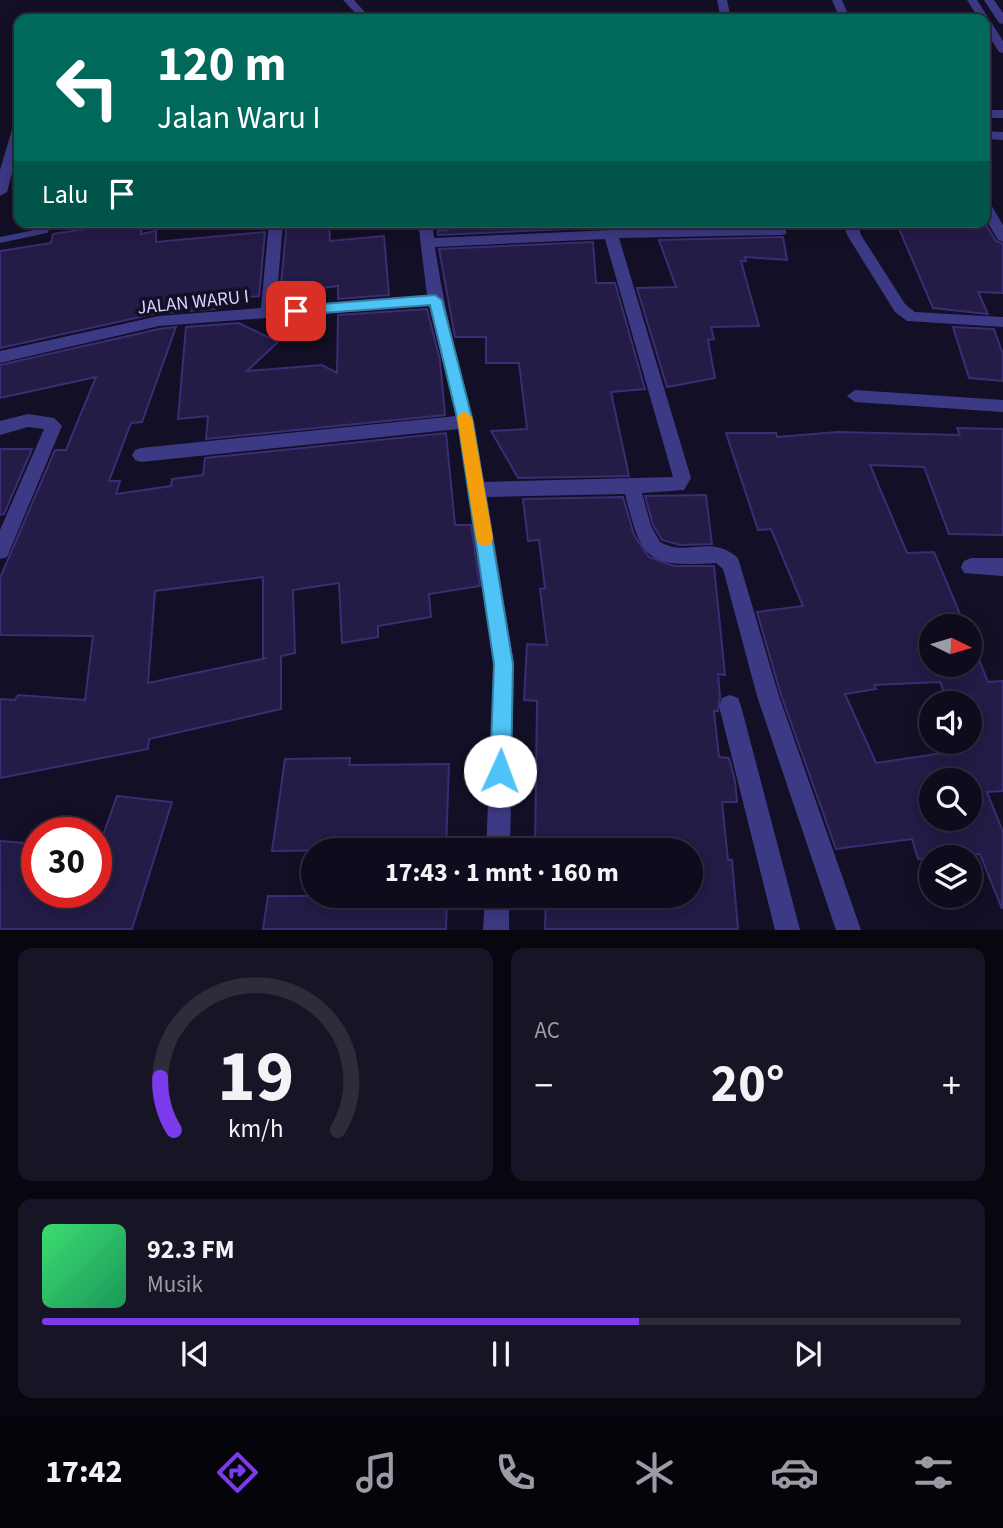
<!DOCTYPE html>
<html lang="id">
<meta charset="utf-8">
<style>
body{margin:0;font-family:"Source Sans 3",sans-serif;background:#171425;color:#f1f3f6;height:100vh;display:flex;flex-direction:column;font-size:26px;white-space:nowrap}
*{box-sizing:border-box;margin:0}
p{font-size:23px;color:#9b9ba3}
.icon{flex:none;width:38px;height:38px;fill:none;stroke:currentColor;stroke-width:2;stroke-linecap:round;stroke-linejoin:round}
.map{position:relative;height:930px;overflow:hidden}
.drawer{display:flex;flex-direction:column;gap:18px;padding:18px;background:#08060f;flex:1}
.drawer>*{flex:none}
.guide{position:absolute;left:14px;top:14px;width:976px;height:214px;border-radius:14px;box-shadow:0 4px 18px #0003,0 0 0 2px #2e2b3b;background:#00695c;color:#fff;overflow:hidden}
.needle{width:46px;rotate:95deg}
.fabs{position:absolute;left:919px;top:614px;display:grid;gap:14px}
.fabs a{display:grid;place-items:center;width:63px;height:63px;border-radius:50%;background:#0e0b1c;box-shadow:0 4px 18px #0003,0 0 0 2px #2e2b3b;font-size:35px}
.speed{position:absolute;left:21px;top:817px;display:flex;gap:14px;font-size:35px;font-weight:700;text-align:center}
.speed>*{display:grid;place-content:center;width:91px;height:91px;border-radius:50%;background:#0e0b1c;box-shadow:0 4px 18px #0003,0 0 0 2px #2e2b3b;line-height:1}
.speed .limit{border:10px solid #d22;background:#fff;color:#111}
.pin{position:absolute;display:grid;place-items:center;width:60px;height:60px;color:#fff;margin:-30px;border-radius:14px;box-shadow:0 4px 10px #0006}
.me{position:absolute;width:77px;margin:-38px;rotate:2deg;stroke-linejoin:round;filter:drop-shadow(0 0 5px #0008)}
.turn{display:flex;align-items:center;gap:24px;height:147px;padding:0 28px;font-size:32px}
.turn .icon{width:91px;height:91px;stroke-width:2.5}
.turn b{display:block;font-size:49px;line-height:60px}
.then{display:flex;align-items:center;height:66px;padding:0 28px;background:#0003;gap:14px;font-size:26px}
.big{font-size:52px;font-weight:700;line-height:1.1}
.drawer .tile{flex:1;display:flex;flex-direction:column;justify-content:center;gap:10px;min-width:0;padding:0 24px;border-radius:14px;background:#171425}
.drawer .dial{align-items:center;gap:0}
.dial svg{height:182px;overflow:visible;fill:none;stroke:#2e2b3b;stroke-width:7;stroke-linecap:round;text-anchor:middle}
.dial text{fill:#f1f3f6;stroke:none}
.song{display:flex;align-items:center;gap:21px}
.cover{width:84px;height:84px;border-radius:10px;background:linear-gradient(135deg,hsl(140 70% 55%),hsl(150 70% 35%))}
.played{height:7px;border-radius:4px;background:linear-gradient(90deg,#7c3aed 65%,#2e2b3b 65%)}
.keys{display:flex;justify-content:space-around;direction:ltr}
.heat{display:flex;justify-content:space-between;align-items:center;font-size:38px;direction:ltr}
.drawer .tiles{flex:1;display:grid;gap:18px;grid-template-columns:1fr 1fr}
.tile:last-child{grid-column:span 2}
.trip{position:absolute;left:301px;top:838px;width:402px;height:70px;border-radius:35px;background:#0e0b1c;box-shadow:0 4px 18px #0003,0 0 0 2px #2e2b3b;font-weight:700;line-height:70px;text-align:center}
.menu{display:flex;height:112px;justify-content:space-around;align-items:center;background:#06040b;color:#9b9ba3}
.menu .icon{width:49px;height:49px}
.menu .on{color:#7c3aed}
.menu b{font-size:32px;color:#f1f3f6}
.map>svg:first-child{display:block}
.building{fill:#241b47;stroke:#3b2d73;stroke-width:2;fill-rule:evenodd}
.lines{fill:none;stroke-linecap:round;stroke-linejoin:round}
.lane{fill:#3d3a85;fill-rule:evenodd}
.street{fill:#3d3a85;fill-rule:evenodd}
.route{fill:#4fc3f7;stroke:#337fa1;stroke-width:2}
.slow{fill:#f59e0b}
.labels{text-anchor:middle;stroke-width:7;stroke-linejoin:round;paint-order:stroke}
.street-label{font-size:19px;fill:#d9d4ff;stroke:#130f26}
</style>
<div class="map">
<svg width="1003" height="930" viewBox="0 0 1003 930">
<rect width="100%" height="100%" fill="#130f26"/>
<g class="building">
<path d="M133 222H141V234L156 231V242L265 232 259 296 199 302 213 309 188 311V303L184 304 181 312 158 313 0 348V251L51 243 53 234Z"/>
<path d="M287 222H329L330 241 384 236 389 295 338 299V286L280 294Z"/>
<path d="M448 222H591V228L438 235V231L448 230Z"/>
<path d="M653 222H780L781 225 655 227Z"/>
<path d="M943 222H984L996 241 1003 244V293L978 292 988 314 933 308 897 224 944 225Z"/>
<path d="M783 237 787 260 745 257 746 261H741L759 326 711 327 714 339 708 340 715 378 667 387 637 288 676 287 659 240Z"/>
<path d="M593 242 596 283H615L645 389 611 392 629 476 518 478 491 431 527 429 519 363H486V337H455L439 249Z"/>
<path d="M427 309 440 360 445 415 206 439 208 416 178 419 186 327 239 323 278 342 247 371 322 365 337 373 338 315Z"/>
<path d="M176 327 142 422 131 423 109 481H120L116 494 171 486 172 479 203 475 205 458 446 433 455 525H471L480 586 429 594 431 617 378 626V637L342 643 339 583 293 590 295 653 281 656V709L149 739 148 749 0 778V699L15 700 18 695 85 700 93 636 0 635V578L55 450H66L96 377 0 398V365L159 329ZM263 577V659L267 658 148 683 155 591Z"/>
<path d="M953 327 994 329 1003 355V381L969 378Z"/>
<path d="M957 428 1003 429V535L949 534 924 467 870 465 907 553 934 552 965 626H931V665H970V638L988 682 1003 681V791L987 792 1003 832 1002 909 980 854 918 859 912 839 836 849 781 695 757 612 803 606 771 529 758 530 726 433H776L777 437 838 432 960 435ZM940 682 949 704H970V749L876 763 845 694 876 689 874 685ZM931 780H970V819H931Z"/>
<path d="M0 449H32L4 514 0 515Z"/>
<path d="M706 495 712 544 680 545 662 540 653 525 645 496Z"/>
<path d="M623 497 634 535 649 557 674 566H714L725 675 718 674 720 697 718 711H714L719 757 729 758 735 781 737 802H722L728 860H732L738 929H545L546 896H691V850L644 847V850H535L537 701 524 700 527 644 547 645 540 589 545 588 539 540 528 541 523 499Z"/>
<path d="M350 758 349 765 449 764 446 849 272 851 285 759Z"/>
<path d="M117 796 172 802 132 929H0V841L37 844V892H96V855Z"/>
<path d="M268 896H447L446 929H263Z"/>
</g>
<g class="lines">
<path class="lane" d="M44 228 49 231 47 233 0 243V237Z"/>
<g class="street">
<path d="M343 0H354L371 19H361Z"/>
<path d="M717 0H727L731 19H721Z"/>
<path d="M832 0H842L850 19H840Z"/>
<path d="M967 0H977L1003 41V53L999 52 985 30V19H979Z"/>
<path d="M984 0H994L1003 13V24L999 23Z"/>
<rect x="985" y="110" width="18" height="8"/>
<path d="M19 122V147L7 192 0 196V170L13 126Z"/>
<path d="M985 131 1003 132V140L985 139Z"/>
<path d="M985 202 990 203 1003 225V242L998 240 985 218Z"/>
<path d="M269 222H283L276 307 427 295 418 222H432L434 238 611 230 786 228V234L781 235 619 238 691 478 684 490 642 493 651 526 660 542C688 558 710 533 738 558L779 696 861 930H836L757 696 723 569 716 563C646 567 642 561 625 494L487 497 514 664 510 850H486L494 664 459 429 141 462 135 460 132 455 135 450 141 448 456 416 429 306 159 326 0 363V351L159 316 261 308ZM605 239 673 477 484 482C471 403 446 327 435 247Z"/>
<path d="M843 222H857L861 235 905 304 915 312 1003 317V327L907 321 895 312 847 235Z"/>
<path d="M855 390 1003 400V412L855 402 847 396Z"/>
<path d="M28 414 54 418 62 426 7 557 0 559V530L44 429 28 427 0 435V421Z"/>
<path d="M971 558H1003V576L964 573 961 567 964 561Z"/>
<path d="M730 695 738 698 741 706 800 930H775L719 706 722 698Z"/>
<path d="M485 896H509V930H483Z"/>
</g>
</g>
<path class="route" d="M435 295 442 300 473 422 513 664 511 771 508 778 500 781 493 778 490 771 494 664 458 422 430 305 296 315 289 311 296 306Z"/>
<path class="slow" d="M464 411 472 417 493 538 491 544 485 546 479 544 476 538 457 417Z"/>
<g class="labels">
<g class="street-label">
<text transform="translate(193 301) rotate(-6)" y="7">JALAN WARU I</text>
</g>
</g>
</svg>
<div class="fabs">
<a><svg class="needle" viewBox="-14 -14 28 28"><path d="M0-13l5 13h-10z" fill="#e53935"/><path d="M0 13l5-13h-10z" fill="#9b9ba3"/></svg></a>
<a><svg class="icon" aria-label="sound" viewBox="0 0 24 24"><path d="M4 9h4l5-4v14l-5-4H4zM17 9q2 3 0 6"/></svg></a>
<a><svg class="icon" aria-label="search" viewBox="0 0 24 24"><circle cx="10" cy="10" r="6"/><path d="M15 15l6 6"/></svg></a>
<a><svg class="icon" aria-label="layers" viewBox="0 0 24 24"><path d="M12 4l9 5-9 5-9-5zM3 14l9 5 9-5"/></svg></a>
</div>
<div class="speed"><div class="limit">30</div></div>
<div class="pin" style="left:296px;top:311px;background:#d93025"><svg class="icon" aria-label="arrive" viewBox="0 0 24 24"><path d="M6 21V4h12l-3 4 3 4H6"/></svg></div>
<svg class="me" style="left:500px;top:771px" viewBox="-20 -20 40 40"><circle r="19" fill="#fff"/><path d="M0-13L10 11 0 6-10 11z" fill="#4fc3f7"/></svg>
<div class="trip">17:43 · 1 mnt · 160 m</div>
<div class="guide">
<div class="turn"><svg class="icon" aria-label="left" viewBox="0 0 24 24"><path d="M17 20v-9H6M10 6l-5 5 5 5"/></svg><div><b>120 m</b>Jalan Waru I</div></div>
<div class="then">Lalu<svg class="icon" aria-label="arrive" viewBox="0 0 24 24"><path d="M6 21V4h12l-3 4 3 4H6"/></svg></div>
</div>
</div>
<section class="drawer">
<div class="tiles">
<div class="tile dial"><svg viewBox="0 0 100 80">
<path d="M14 69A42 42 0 1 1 86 69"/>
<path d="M14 69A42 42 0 0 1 8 46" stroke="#7c3aed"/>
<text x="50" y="56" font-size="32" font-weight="700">19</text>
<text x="50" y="72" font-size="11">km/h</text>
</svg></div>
<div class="tile"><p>AC</p>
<div class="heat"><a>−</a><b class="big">20°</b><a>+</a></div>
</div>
<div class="tile">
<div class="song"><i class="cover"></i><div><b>92.3 FM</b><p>Musik</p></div></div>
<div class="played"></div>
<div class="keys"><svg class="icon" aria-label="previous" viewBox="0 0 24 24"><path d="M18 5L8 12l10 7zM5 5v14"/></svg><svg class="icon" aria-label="pause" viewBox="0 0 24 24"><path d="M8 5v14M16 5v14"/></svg><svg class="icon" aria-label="next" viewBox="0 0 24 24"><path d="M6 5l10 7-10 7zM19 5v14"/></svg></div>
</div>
</div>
</section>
<nav class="menu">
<b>17:42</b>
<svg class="icon on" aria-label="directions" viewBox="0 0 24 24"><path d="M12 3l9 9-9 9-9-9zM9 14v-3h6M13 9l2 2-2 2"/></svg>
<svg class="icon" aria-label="music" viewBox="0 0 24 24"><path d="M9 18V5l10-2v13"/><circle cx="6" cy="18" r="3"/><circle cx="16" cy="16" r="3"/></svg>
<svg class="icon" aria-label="phone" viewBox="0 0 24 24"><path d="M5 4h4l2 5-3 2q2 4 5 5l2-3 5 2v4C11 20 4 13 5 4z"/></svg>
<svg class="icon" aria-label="climate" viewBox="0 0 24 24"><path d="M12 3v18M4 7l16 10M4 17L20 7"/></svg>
<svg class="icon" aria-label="car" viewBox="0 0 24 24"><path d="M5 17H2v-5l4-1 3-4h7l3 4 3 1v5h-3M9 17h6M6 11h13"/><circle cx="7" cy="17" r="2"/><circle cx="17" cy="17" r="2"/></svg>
<svg class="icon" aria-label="filters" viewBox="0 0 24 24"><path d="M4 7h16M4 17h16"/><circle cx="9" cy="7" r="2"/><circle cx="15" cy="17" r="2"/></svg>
</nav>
